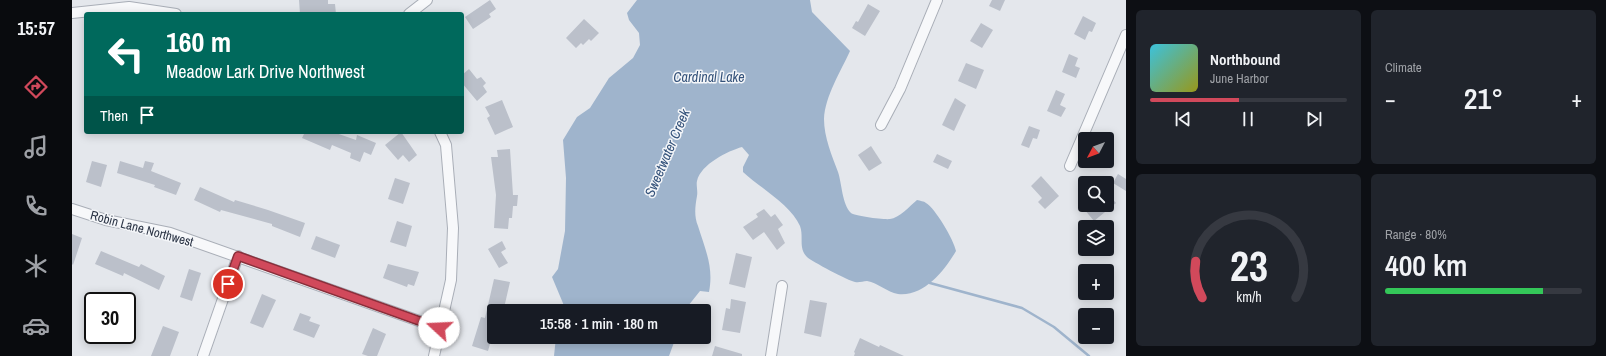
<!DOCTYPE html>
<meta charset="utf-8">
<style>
body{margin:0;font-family:"Archivo Narrow",sans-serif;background:#20242c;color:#f1f3f6;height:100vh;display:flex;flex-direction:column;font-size:15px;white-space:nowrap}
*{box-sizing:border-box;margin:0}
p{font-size:13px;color:#9ea1a6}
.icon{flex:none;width:22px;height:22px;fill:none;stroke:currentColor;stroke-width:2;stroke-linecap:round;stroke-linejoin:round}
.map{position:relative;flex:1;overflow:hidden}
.panel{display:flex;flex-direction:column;gap:10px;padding:10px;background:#0d0f14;width:480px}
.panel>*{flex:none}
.top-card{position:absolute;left:12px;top:12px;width:380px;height:122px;border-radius:4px;box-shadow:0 2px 10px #0003;background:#00695c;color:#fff;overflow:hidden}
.needle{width:26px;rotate:229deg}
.fabs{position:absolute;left:1006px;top:132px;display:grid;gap:8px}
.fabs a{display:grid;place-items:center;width:36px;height:36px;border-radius:4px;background:#171b24;box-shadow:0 2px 10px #0003;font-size:20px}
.speed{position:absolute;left:12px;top:292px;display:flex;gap:8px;font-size:20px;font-weight:700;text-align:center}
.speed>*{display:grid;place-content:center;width:52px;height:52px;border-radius:50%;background:#171b24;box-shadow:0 2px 10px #0003;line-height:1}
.speed .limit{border:2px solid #111;border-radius:6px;background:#fff;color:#111}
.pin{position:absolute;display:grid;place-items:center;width:34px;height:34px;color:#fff;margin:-17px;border:2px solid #fff;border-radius:50%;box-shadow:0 1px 4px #0007}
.me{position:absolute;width:44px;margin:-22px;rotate:290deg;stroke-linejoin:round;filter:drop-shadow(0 0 3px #0008)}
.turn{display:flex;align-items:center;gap:14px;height:84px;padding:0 16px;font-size:18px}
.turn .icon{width:52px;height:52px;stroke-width:2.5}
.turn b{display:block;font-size:28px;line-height:34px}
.then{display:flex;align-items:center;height:38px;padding:0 16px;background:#0003;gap:8px;font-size:15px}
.big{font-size:30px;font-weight:600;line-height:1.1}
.panel .tile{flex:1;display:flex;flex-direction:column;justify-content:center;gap:6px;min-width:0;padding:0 14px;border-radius:6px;background:#20242c}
.panel .dial{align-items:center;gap:0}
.dial svg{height:104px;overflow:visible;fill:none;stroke:#363941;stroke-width:7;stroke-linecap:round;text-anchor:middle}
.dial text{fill:#f1f3f6;stroke:none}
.song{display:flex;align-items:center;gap:12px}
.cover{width:48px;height:48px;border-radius:6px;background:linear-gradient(135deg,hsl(190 70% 55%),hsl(60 70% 35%))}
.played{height:4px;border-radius:2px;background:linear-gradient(90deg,#d1495b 45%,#363941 45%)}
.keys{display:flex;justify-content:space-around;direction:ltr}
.heat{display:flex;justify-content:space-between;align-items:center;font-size:22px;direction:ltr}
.charge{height:6px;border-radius:3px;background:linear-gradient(90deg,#34c759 80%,#363941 0)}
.panel .tiles{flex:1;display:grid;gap:10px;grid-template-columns:repeat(2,1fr)}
.trip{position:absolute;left:415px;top:304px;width:224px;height:40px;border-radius:4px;background:#171b24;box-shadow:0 2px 10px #0003;font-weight:600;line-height:40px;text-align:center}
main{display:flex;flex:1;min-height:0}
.dock{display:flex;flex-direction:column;width:72px;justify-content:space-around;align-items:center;background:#090b0e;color:#9ea1a6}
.dock .icon{width:28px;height:28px}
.dock .selected{color:#d1495b}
.dock b{font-size:18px;color:#f1f3f6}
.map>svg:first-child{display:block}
.water{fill:#9fb4cc}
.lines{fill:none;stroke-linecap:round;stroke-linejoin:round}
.stream{stroke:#9fb4cc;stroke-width:2.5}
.building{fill:#bbc0ca}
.street-casing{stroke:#a9aeb7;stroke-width:12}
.street{stroke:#f7f8fa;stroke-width:10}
.route-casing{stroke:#882f3b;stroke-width:10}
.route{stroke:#d1495b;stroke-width:7}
.labels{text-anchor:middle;stroke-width:3;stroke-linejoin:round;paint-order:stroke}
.street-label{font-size:13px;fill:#2b3445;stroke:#f4f6f9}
.water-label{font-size:14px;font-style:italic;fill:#34527a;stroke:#f4f6f9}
</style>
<main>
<nav class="dock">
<b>15:57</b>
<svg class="icon selected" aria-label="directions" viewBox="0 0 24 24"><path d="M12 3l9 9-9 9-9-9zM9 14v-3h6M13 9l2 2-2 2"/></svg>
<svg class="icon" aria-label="music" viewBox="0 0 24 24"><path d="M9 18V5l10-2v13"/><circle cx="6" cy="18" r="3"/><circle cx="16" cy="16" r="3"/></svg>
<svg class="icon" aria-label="phone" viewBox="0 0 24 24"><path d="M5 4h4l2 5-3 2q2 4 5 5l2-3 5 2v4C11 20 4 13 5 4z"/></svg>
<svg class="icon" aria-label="climate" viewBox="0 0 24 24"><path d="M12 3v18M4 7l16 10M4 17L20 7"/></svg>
<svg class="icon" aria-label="car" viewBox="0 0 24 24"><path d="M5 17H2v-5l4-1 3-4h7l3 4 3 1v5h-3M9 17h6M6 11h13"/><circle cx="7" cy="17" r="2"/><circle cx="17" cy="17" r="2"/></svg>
</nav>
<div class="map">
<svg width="1054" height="356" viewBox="0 0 1054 356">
<rect width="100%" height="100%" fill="#e4e7ec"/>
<g class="water">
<path d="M565 0H738L740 12 778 51C769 71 753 96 752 119 752 137 760 156 766 172 770 184 770 204 779 213 782 216 813 220 818 219 827 218 838 206 845 200 848 201 852 201 854 203 863 208 882 240 884 251 873 270 852 297 826 294 815 292 806 283 795 281 791 281 787 283 783 282 777 281 739 261 735 257 726 248 732 237 728 226 719 205 687 187 671 172V167L677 155 670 147C656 151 629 164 625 181 624 185 626 191 625 196 623 207 622 216 626 226 633 249 642 267 637 292L628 291 612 311H492L493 308 480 277 486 269 493 231 494 178 491 140 505 117 518 108 537 78 561 58 568 45 567 33 557 20 555 13Z"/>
<path d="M484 337H604L597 356H482Z"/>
</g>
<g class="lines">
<path class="stream" d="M858 283 950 308 982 327 1017 356"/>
</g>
<g class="building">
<path d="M227 0H256V4H263L264 14H228Z"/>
<path d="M418 0 424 9 417 14 419 17 401 29 393 17Z"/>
<path d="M920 0H933L928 11 917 6Z"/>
<path d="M796 4 808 11 793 36 780 28 784 21 786 22Z"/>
<path d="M1011 16 1024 23 1020 32 1017 31 1013 40 1002 34Z"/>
<path d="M512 19 527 33 519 41 517 39 511 45 509 43 504 48 494 38Z"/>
<path d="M909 23 921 30 910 48 898 41Z"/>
<path d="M997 54 1006 58 1003 66 1008 68 1004 78 990 72Z"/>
<path d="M894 63 912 70 904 89 886 81Z"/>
<path d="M397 69 405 79 409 77 414 83 411 86 415 92 405 101 390 83V75Z"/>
<path d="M984 90 993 94 988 105 994 108 989 117 975 111Z"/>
<path d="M883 98 894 105 882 131 870 125Z"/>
<path d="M430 100 441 127 423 135 415 118 418 116 413 107Z"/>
<path d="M957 126 968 130 965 139 961 138 957 148 949 145Z"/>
<path d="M233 132H261L284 140 285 135 304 143 299 155 292 152 288 162 278 158 279 153 260 145 258 150 230 138Z"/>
<path d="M329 132 345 155 337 162 331 155 326 160 313 145Z"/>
<path d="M799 146 810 163 797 171 786 155Z"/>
<path d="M438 149 441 195H446L445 206H441L440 218H437L436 229 422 228 424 195 419 157H426L425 150Z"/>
<path d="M865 154 880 161 876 169 861 162Z"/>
<path d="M20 161 35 165 29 187 14 182Z"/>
<path d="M48 161 71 168 73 161 82 163 79 171 109 183 104 195 82 187 83 185 45 173Z"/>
<path d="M1046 174 1054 179V191L1041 183Z"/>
<path d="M969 176 987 196 973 209 966 202 970 198 959 186Z"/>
<path d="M323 178 338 183 331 204 316 199Z"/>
<path d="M128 187 162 202 163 200 196 210 233 223 228 237 200 226V224L149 210 148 212 122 200Z"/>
<path d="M1035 193 1044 203 1022 221 1012 209 1016 205H1035Z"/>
<path d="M692 209 699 217 703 214 711 225 706 229 713 243 705 250 692 232 681 240 671 227 686 217 684 214Z"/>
<path d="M325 221 340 226 334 247 318 242Z"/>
<path d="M0 234 10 238 1 265 0 264Z"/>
<path d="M244 236 268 245 263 258 239 249Z"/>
<path d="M430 241 434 249 429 252 436 263 427 268 416 249Z"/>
<path d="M29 251 67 267 69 264 93 276 87 290 52 273 51 276 23 264Z"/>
<path d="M664 253 680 257 673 288 657 284Z"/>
<path d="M316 264 347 272 342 286 336 284 335 287 311 278Z"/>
<path d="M117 269 129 273 120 301 108 297Z"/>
<path d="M422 279 438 282 432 308H430L429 311 422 309V340H419L416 351 400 346 409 317 413 318Z"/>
<path d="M190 294 204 300 191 328 178 323Z"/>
<path d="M659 299 674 302 668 333 650 330 654 308 658 309Z"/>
<path d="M738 300 755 303 749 337 732 333Z"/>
<path d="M228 313 239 317 237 321 248 325 242 338 221 330Z"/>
<path d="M91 326 107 332 98 356H79Z"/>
<path d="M301 328 314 334 305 356H296L290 354Z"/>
<path d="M788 338 807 347 808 345 832 356H782L783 353 782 352Z"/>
<path d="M643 346 670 354V356H640Z"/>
</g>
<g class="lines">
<g class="street-casing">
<g id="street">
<path d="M0 13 57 7 104 14"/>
<path d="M337 14 355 0"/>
<path d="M809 125 828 89 865 0"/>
<path d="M998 166 1054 35"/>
<path d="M0 209 34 220 98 233 367 328"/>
<path d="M131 356 166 256"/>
<path d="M362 356 379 280 381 228 374 145 368 132"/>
<path d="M699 356 710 286"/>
</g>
</g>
<use href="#street" class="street"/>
</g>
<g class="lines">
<g class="route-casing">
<path id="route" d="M156 284 166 256 367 328"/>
</g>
<use href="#route" class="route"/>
</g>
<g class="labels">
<g class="street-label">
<text transform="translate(70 228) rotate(15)" y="5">Robin Lane Northwest</text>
</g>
<g class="water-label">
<text x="637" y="82">Cardinal Lake</text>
<text transform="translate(595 153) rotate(-67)" y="5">Sweetwater Creek</text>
</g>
</g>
</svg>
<div class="fabs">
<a><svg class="needle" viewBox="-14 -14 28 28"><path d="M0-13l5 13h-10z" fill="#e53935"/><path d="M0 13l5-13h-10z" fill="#9ea1a6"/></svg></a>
<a><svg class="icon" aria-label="search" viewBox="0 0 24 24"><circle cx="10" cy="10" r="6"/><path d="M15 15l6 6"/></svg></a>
<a><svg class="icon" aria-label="layers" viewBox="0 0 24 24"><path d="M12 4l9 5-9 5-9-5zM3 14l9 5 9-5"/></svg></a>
<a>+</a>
<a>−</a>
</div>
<div class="speed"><div class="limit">30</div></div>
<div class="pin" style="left:156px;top:284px;background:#d93025"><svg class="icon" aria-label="arrive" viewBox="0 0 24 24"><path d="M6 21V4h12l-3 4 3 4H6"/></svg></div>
<svg class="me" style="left:367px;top:328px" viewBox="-20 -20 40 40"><circle r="19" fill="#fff"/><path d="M0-13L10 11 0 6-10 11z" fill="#d1495b"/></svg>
<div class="trip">15:58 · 1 min · 180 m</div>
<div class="top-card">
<div class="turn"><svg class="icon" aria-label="left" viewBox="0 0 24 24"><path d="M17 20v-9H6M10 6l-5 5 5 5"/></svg><div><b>160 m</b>Meadow Lark Drive Northwest</div></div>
<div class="then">Then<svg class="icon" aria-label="arrive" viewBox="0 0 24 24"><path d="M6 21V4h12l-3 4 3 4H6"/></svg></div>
</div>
</div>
<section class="panel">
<div class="tiles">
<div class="tile">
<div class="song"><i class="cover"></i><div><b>Northbound</b><p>June Harbor</p></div></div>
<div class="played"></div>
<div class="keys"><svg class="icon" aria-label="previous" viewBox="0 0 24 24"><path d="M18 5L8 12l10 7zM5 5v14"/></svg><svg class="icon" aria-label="pause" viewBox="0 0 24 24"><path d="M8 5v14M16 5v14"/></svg><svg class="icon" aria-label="next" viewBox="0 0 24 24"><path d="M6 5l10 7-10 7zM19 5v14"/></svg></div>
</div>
<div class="tile"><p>Climate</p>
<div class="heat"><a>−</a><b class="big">21°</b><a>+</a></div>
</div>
<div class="tile dial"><svg viewBox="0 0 100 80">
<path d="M14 69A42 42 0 1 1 86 69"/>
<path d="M14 69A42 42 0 0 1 9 41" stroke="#d1495b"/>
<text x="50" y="56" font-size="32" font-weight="700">23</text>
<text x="50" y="72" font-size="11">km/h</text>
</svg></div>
<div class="tile"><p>Range · 80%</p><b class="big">400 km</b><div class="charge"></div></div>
</div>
</section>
</main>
